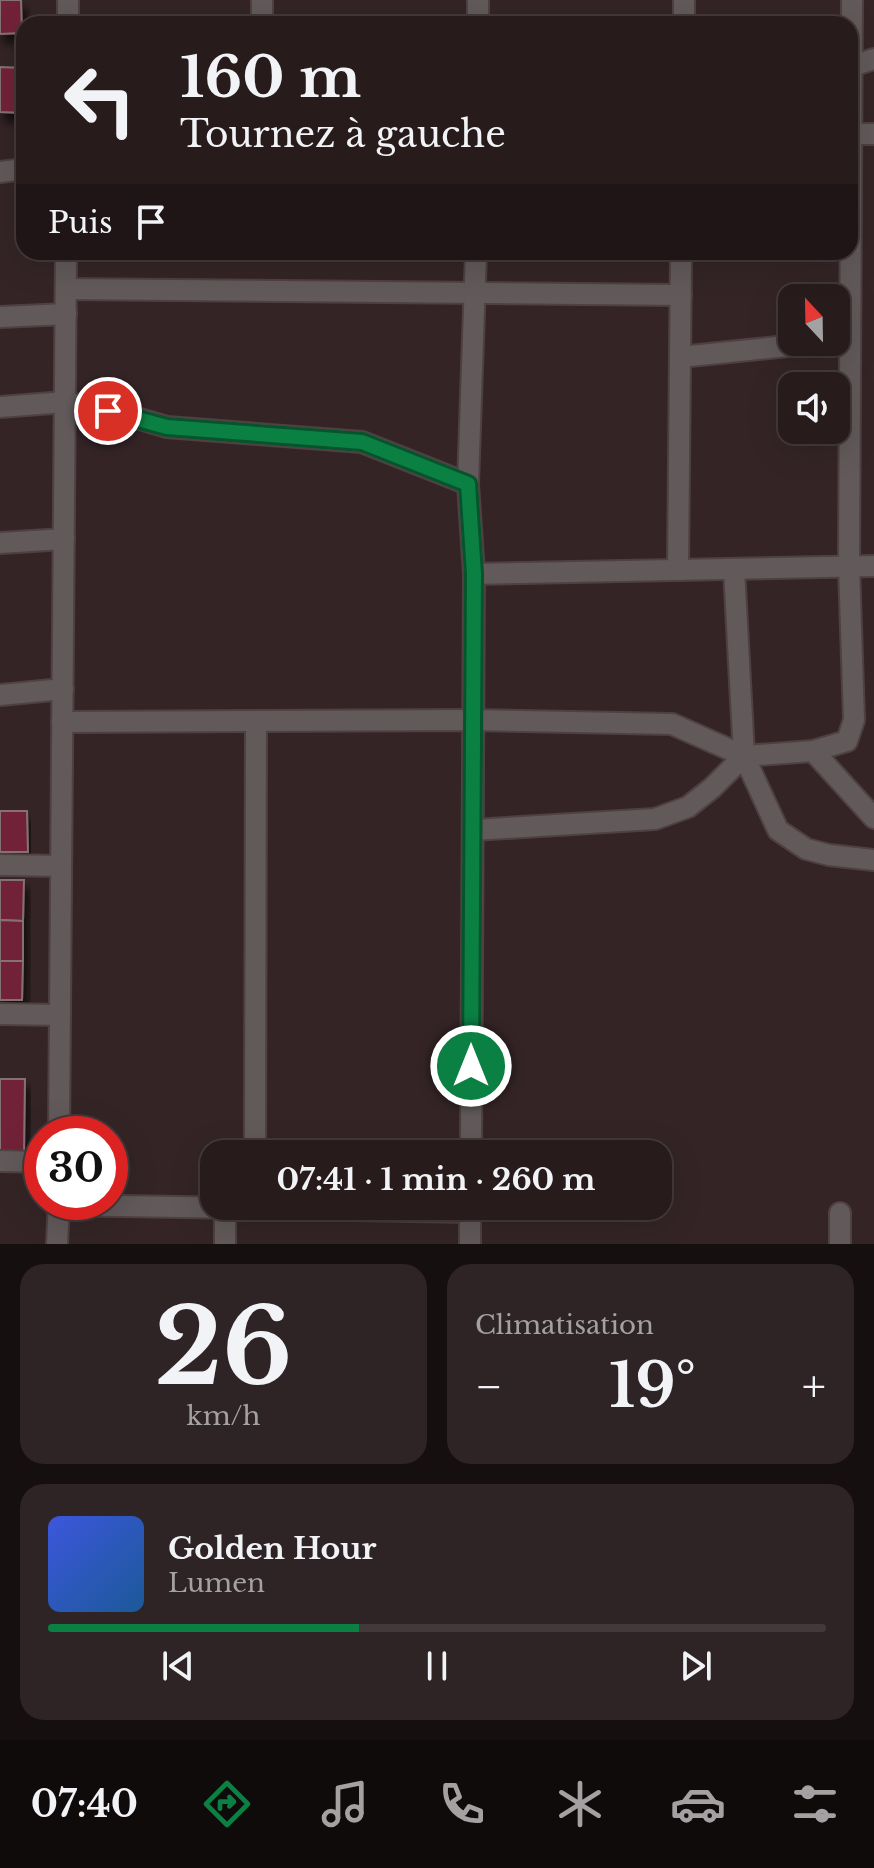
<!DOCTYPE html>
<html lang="fr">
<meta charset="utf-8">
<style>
body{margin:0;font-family:"Libre Baskerville",serif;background:#2f2425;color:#f1f3f6;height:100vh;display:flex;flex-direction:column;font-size:30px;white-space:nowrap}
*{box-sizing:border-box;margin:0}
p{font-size:26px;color:#a4a1a3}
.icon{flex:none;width:44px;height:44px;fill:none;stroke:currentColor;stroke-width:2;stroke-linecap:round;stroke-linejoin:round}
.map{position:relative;height:1244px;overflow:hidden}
.details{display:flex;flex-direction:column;gap:20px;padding:20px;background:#150f0f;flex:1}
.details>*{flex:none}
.guide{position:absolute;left:16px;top:16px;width:842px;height:244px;border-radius:24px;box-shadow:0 8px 32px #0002,0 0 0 2px #43393b;background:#271b1c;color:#f1f3f6;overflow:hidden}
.needle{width:52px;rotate:338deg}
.buttons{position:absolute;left:778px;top:284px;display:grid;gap:16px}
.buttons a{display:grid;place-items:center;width:72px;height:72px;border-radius:16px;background:#271b1c;box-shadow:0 8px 32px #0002,0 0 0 2px #43393b;font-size:40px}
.speed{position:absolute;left:24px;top:1116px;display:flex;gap:16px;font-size:40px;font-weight:700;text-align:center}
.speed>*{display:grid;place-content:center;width:104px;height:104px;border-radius:50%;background:#271b1c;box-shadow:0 8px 32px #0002,0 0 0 2px #43393b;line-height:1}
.speed .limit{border:12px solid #d22;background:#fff;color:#111}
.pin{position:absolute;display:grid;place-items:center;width:68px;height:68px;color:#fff;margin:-34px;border:4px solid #fff;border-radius:50%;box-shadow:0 2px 8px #0007}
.me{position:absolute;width:88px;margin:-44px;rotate:0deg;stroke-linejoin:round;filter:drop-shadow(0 0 6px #0008)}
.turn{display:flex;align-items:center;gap:28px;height:168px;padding:0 32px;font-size:36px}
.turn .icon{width:104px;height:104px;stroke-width:2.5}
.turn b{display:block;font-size:56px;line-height:68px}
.then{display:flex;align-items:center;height:76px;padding:0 32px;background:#0003;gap:16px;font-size:30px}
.big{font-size:60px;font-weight:700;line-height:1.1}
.details .card{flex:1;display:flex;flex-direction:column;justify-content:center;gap:12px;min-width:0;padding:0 28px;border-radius:24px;background:#2f2425}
.details .dial{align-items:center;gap:0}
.dial b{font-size:104px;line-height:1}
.song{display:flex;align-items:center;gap:24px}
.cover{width:96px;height:96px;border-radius:12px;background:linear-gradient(135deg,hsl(230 70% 55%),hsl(210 70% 35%))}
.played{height:8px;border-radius:4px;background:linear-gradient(90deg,#0b8043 40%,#43393b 40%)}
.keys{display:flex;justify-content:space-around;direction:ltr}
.heat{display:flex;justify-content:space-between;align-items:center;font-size:44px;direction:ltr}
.details .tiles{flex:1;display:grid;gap:20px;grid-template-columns:1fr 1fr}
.card:last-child{grid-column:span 2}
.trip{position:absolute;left:200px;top:1140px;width:472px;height:80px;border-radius:24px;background:#271b1c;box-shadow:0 8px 32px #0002,0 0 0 2px #43393b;font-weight:700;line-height:80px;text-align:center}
.tab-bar{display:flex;height:128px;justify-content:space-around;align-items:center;background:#100b0b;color:#a4a1a3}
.tab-bar .icon{width:56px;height:56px}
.tab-bar .selected{color:#0b8043}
.tab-bar b{font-size:36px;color:#f1f3f6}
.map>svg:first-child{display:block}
.building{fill:#722439;stroke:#847174;stroke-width:2;filter:url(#shadow)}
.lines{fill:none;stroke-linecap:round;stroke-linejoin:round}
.minor-casing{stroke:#4f4042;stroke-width:24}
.minor{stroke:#61595a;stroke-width:20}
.route-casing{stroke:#07532c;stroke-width:20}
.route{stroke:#0b8043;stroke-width:14}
</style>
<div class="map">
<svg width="874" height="1244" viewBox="0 0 874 1244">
<defs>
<filter id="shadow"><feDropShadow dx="5" dy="9" stdDeviation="4" flood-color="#0009"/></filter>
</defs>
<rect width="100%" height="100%" fill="#342426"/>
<g class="building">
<path d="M0 0H21L22 33 0 34Z"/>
<path d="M0 67 24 68V113L0 112Z"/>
<path d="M0 811H27L28 852H0Z"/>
<path d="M0 880H24L23 921 0 920Z"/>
<path d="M0 920 23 921V961H0Z"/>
<path d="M0 961H23L22 1000H0Z"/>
<path d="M0 1079H25L24 1151H0Z"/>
</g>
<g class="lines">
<g class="minor-casing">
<g id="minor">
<path d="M262 0V24"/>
<path d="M68 24V0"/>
<path d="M478 24V0"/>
<path d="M684 24V0"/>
<path d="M852 66 874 59"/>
<path d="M850 134H874"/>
<path d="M0 172 24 169"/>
<path d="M66 289 681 295"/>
<path d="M0 317 66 314"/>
<path d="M680 357 827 342"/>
<path d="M0 407 65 402 130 416 167 427 362 442 468 484"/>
<path d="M0 543 64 539"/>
<path d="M734 569 744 756"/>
<path d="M678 570 681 252"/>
<path d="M474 574 874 566"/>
<path d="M0 695 63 689"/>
<path d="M62 722 473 720 672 724 744 756 813 751 847 741 854 720 849 566 852 0"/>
<path d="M813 751 874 818"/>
<path d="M473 830 655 819 688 807 712 788 744 756 778 830 806 849 829 855 874 860"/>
<path d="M0 865 61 866"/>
<path d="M0 1014 60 1015"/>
<path d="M59 1134 66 252"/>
<path d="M255 1154 256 721"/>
<path d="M471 1154 474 574 468 484 476 252"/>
<path d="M0 1161 42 1162"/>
<path d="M59 1205 470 1212"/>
<path d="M57 1244 59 1202"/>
<path d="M225 1244V1207"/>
<path d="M470 1244V1206"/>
<path d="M840 1244V1213"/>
</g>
</g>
<use href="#minor" class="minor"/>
</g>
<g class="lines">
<g class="route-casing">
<path id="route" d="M108 411 167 427 362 442 468 484 474 574 471 1066"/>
</g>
<use href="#route" class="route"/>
</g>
</svg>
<div class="buttons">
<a><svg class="needle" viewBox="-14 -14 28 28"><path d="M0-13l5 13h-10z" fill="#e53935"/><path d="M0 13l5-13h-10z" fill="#a4a1a3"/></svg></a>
<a><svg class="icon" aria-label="sound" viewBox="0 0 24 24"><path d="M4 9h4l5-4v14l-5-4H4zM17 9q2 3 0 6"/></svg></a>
</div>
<div class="speed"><div class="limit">30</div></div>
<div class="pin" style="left:108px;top:411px;background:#d93025"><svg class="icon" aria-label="arrive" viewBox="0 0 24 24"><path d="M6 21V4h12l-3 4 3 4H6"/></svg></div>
<svg class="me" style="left:471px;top:1066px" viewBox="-20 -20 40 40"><circle r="17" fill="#0b8043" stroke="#fff" stroke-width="3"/><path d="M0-11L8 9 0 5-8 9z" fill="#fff"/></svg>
<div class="trip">07:41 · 1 min · 260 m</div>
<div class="guide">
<div class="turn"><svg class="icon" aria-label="left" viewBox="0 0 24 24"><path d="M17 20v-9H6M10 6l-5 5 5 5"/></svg><div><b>160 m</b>Tournez à gauche</div></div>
<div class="then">Puis<svg class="icon" aria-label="arrive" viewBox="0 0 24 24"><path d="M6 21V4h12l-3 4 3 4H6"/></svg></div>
</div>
</div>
<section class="details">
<div class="tiles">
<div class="card dial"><b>26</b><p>km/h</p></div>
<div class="card"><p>Climatisation</p>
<div class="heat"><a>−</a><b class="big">19°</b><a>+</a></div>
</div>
<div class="card">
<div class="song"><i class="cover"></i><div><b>Golden Hour</b><p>Lumen</p></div></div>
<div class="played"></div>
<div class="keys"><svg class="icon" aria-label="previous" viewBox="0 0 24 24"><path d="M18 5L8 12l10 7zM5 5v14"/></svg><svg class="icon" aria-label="pause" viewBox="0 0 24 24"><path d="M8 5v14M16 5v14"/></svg><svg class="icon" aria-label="next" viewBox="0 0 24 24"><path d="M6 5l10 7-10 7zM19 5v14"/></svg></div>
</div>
</div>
</section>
<nav class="tab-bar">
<b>07:40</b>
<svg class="icon selected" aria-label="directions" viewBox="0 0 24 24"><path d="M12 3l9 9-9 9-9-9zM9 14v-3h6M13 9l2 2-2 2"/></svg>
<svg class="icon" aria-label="music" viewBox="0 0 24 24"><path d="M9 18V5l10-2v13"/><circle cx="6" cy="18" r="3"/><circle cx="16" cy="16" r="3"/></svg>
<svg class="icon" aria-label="phone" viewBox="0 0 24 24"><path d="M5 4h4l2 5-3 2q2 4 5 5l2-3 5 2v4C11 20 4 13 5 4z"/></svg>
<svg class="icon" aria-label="climate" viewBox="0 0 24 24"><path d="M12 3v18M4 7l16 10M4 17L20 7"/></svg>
<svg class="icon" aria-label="car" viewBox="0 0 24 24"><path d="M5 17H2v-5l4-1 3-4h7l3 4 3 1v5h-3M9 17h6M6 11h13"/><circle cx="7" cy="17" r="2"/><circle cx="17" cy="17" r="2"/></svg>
<svg class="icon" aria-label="filters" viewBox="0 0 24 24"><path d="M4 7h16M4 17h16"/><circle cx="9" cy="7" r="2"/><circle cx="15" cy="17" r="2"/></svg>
</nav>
